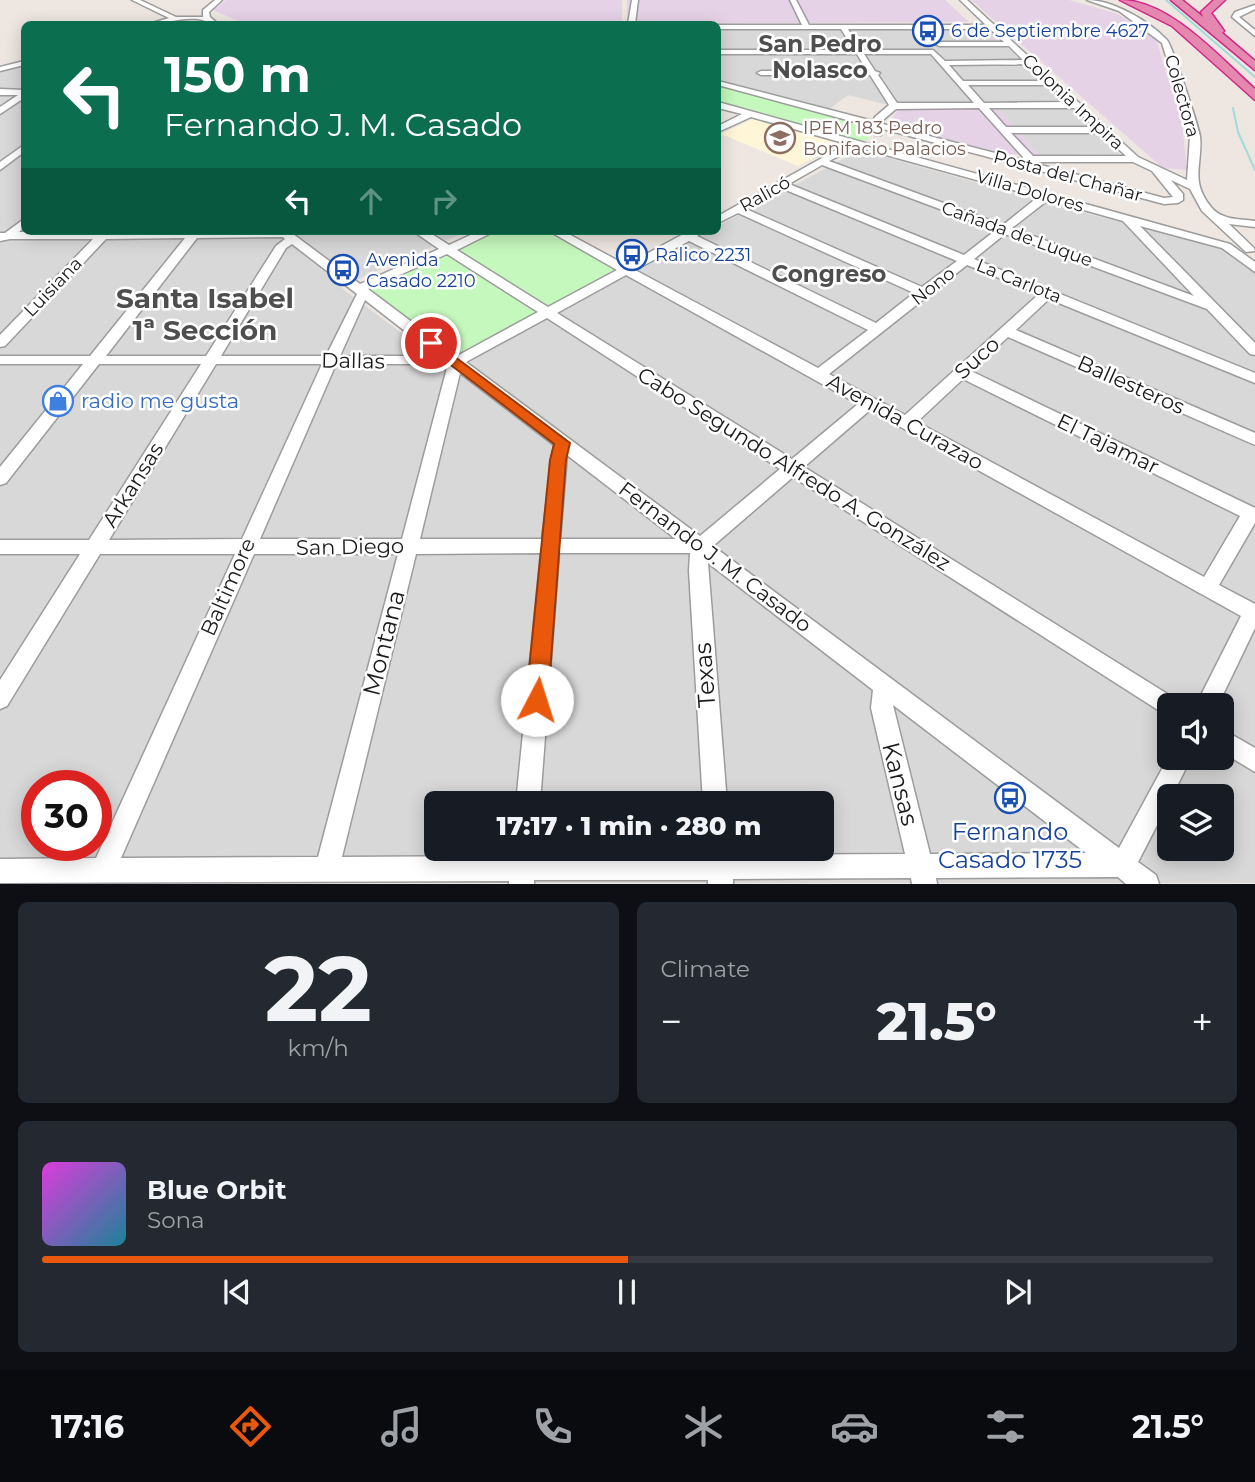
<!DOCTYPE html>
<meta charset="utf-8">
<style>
body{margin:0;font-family:Montserrat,sans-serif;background:#242831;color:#f1f3f6;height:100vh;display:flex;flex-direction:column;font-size:26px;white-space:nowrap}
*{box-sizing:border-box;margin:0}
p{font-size:23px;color:#9ea1a6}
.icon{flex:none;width:38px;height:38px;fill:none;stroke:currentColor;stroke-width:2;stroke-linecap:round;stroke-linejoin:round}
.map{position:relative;height:884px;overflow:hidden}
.drawer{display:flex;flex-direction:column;gap:18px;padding:18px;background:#0d0f14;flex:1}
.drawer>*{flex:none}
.top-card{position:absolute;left:21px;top:21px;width:700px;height:214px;border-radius:10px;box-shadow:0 4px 18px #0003;background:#0b6e4f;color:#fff;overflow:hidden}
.tools{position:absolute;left:1157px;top:693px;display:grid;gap:14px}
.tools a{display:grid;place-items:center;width:77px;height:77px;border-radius:10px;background:#171b24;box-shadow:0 4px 18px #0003;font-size:35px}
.speed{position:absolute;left:21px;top:770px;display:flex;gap:14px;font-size:35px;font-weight:700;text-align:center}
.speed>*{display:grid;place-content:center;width:91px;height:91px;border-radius:50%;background:#171b24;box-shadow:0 4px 18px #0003;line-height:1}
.speed .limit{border:10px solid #d22;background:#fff;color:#111}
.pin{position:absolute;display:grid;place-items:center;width:60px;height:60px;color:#fff;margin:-30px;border:4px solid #fff;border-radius:50%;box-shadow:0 2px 7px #0007}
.me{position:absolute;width:77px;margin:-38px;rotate:5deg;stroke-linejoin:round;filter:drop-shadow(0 0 5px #0008)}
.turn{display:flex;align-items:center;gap:24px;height:147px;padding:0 28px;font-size:32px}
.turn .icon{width:91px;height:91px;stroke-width:2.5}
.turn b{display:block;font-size:49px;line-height:60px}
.lanes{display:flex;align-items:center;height:66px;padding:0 28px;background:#0003;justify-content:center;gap:35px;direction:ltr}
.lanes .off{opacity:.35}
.big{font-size:52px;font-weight:800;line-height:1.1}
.drawer .widget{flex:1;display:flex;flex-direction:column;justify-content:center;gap:10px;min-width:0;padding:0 24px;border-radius:10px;background:#242831}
.drawer .dial{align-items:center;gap:0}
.dial b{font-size:91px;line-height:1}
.song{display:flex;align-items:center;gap:21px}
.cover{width:84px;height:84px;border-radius:10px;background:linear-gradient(135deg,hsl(300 70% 55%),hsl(190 70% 35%))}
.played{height:7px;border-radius:4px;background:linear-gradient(90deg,#ea580c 50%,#363941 50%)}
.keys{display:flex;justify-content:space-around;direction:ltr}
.heat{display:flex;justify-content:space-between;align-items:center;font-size:38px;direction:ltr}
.drawer .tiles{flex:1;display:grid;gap:18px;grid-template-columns:1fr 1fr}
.widget:last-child{grid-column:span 2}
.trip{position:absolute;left:424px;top:791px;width:410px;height:70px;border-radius:10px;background:#171b24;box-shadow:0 4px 18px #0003;font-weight:800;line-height:70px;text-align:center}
.tabs{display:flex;height:112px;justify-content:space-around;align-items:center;background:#090b0e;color:#9ea1a6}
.tabs .icon{width:49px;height:49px}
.tabs .current{color:#ea580c}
.tabs b{font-size:32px;color:#f1f3f6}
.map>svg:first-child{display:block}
.residential{fill:#d9d8d8;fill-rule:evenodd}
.industrial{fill:#e5d2e6}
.education{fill:#fff6d8}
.park{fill:#c5f8bc}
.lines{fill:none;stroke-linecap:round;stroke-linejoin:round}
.stream{stroke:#a1dbda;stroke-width:2}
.minor-casing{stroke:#9c9c9c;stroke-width:3}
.highway-casing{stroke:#d42589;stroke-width:3}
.minor{fill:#fff;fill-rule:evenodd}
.highway{fill:#e588af;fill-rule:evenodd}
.route{fill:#ea580c;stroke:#983908;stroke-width:2}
.labels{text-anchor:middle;stroke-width:5;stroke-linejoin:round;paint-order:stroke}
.far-transit-label{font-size:18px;fill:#164399;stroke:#fff;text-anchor:start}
.far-street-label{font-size:18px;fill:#1b1b1b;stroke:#fff}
.far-education-label{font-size:18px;fill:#785e54;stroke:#fff;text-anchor:start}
.street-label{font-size:21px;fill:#1b1b1b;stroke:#fff}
.shop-label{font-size:21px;fill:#366cbe;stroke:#fff;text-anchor:start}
.far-district-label{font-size:23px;font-weight:bold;fill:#4e4e4e;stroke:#fff}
.near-street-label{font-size:24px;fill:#1b1b1b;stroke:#fff}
.near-transit-label{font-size:24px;fill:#164399;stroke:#fff}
.district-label{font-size:28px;font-weight:bold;fill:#4e4e4e;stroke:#fff}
</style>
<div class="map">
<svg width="1255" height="884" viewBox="0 0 1255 884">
<rect width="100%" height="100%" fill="#ede6e1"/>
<g class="residential">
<path d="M718 30H989L1120 154 1039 155 993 102 884 104 848 95 827 111 726 84 718 81Z"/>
<path d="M24 66V231H468L340 287 450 369 708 231H718V226L860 150 1089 214 1231 250 1255 272V883H0V71ZM1169 705H1222V758H1169ZM37 786H96V845H37ZM1169 796H1222V849H1169ZM436 803H821V849H436Z"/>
</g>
<g class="industrial">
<path d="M226 0H622V23H243L213 10Z"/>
<path d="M627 0H945L969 22 627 24Z"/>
<path d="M971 0H1069L1118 14 1156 39 1182 123 1187 170 1163 168Z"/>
<path d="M993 102 1039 155 997 154 887 124 903 104Z"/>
</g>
<path class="education" d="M755 118 844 143 798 166 721 134Z"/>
<g class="park">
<path d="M718 83 878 128 867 140 855 141 718 102Z"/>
<path d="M495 231H551L618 268 546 307 455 249Z"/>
<path d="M445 253 536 313 454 357 366 289Z"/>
</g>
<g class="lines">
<g class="stream">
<path d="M1166 0 1255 77"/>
<path d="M1233 108 1238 132 1255 170"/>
</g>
<g class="minor-casing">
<g id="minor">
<path d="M132 0H140L176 17H203V10L215 0H222L209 12 210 17 218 24H211C196 12 167 24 149 24L169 18Z"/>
<path d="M632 0H638L635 24H628Z"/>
<path d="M790 0H796L809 25H986L960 0H967L1138 157 1187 180 1190 136 1162 43 1119 11 1087 0C1113 0 1149 21 1167 40 1172 45 1198 125 1200 136 1203 164 1189 180 1211 207 1221 220 1240 219 1255 221V227L1229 224 1254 248 1255 251 1246 252 1202 211 1190 189 1171 180 1183 194V200L1178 203 1164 204 883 129 881 135H875L873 127 718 85V81L873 121 875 117 889 105 870 75H761L757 73 761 71H867L857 54H718V50H854L841 29H718V25H802ZM848 29H990L1004 42H939L935 44 939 46H1009L1023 60 945 61 933 50H861ZM864 54H931L974 103H897L878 75 880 73 875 71ZM1028 64 1045 81H963L949 65ZM968 85H1051L1069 102 984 103ZM979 108 1023 157 1022 160 883 124V120L896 109ZM989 108H1074L1095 127H1006ZM1011 133H1101L1126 156H1033ZM1038 162H1133L1152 171 1173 197 1164 198 1041 165Z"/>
<path d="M1255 5V9L1239 17 1255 30V36L1232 17 1235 12Z"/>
<path d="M24 61V65L0 71V67Z"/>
<path d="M0 89 24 90V98L0 114V107L18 95H0Z"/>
<path d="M718 102 1230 244 1255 262V272L1222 248 1140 226 1255 343V355L1250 354 1207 309 1005 234 974 259 1255 373V383L1049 299 1016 330 1255 433V445L1008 337 971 371 1255 508V523L1219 585 1255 604V628L1218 705H1196L1241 616 870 410 804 467 1177 700 1179 705H1169V717L793 477 713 546 1119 848 1169 756 1191 758 1172 796H1169V802L1138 862 1156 875 1159 884H1126L1118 877 936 878 937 884H912L911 878 733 879V884H708V880H534V884H509V881L0 883V859L96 858 235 554H100L7 706 0 709V680L80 554H0V540H89L201 364H99L6 483 0 485V467L83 364H0V356H90L185 238 106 239 5 346 0 347V335L93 239H10L0 241V233H5L24 219V227L19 232 289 231 360 284 439 249 413 231H427L449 245 479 231H495L457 250 548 307 617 270 549 231H563L626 265 689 231H704L697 236 876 323 914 293 738 213 718 223V216L847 144 751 117 718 132V126L742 114 718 108ZM857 147 1038 197 1003 225 829 161ZM822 165 996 230 964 255 789 184ZM781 188 957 261 922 287 746 209ZM1048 200 1123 221 1194 296 1012 228ZM283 237 285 239 276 246 206 356H106L197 238ZM689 241 868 330 818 368 635 270ZM292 244 357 294 326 356H221L286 248ZM447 254 538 312 457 356 368 289ZM967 265 1039 294 905 415 829 374ZM626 275 858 404 792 459 557 313ZM365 300 437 356H340ZM547 318 780 469 700 536 466 362ZM216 364H322L242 539 109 540ZM336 364H448L402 539H260ZM460 373 554 445 542 539H420ZM963 379 1240 516 1204 577 917 422ZM567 455 676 539H560ZM541 553 516 803H540L559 553H690L689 571 703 803H727L708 563 873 690 871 708 905 854 732 855 731 849H707V855L536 856V849H512L511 856 342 857 416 554ZM254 554H398L318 857 121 858ZM893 705 1086 853 930 854Z"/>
<path d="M24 145V152L0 170V162Z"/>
<path d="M1222 729 1255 748V772L1222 752Z"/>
</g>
</g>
<g class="highway-casing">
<g id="highway">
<path d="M1120 0C1170 0 1220 58 1255 89V100L1172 26Z"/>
<path d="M1171 0H1182L1203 17 1201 12 1214 0H1225L1211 13 1224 31 1222 33 1255 61V70Z"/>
</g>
</g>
<use href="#minor" class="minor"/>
<use href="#highway" class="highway"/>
</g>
<path class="route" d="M431 339 570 443 566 460 548 700 545 707 537 710 530 707 526 700 550 460 554 444 426 346V340Z"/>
<defs>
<g id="bus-ring" transform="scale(1.575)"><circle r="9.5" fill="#fff" stroke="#1a4fb4" stroke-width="1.5"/><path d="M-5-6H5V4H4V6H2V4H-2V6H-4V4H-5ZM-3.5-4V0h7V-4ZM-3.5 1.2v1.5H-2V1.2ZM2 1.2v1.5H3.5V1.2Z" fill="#1a4fb4"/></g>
<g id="school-ring" transform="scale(1.575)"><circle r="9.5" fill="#fff" stroke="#8d6e63" stroke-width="1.5"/><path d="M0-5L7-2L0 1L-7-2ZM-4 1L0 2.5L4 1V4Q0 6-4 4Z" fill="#8d6e63"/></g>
<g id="shop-ring" transform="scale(1.575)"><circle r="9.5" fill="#fff" stroke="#3f7fe0" stroke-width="1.5"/><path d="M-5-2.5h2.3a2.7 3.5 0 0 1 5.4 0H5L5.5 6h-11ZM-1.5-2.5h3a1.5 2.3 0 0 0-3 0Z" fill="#3f7fe0"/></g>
</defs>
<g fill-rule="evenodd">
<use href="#bus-ring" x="928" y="31"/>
<use href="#school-ring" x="780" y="138"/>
<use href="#bus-ring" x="632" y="255"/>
<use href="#bus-ring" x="343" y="270"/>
<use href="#shop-ring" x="58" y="401"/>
<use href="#bus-ring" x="1010" y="798"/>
</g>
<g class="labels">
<g class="far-transit-label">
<text x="951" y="37">6 de Septiembre 4627</text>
<text x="655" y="261">Ralico 2231</text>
<text x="366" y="266">Avenida<tspan x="366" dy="21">Casado 2210</tspan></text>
</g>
<g class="far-street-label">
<text transform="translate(1182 96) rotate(74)" y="6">Colectora</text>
<text transform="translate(1073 102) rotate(43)" y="6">Colonia Impira</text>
<text transform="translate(1068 176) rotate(15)" y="6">Posta del Chañar</text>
<text transform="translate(1030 191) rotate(16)" y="6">Villa Dolores</text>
<text transform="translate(765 194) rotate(-29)" y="6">Ralicó</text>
<text transform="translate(1017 234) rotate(20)" y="6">Cañada de Luque</text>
<text transform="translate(1019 281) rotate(22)" y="6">La Carlota</text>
<text transform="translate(933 286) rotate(-38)" y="6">Nono</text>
<text transform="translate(53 287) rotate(-46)" y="6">Luisiana</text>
</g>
<g class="far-education-label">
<text x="803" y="134">IPEM 183 Pedro<tspan x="803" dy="21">Bonifacio Palacios</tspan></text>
</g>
<g class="street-label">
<text transform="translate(977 358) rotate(-42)" y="7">Suco</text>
<text transform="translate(353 361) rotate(1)" y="7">Dallas</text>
<text transform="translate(1131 385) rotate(24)" y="7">Ballesteros</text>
<text transform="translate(905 422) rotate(29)" y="7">Avenida Curazao</text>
<text transform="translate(1108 444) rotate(26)" y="7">El Tajamar</text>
<text transform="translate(794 469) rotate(32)" y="7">Cabo Segundo Alfredo A. González</text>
<text transform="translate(133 485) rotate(-58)" y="7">Arkansas</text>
<text transform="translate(350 547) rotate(-1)" y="7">San Diego</text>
<text transform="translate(715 557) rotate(37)" y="7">Fernando J. M. Casado</text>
<text transform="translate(228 587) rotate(-66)" y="7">Baltimore</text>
</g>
<g class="shop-label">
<text x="81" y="408">radio me gusta</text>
</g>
<g class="far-district-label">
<text x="820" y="52">San Pedro<tspan x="820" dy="26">Nolasco</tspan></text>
<text x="829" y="282">Congreso</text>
</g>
<g class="near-street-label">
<text transform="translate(384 643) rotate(-76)" y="8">Montana</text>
<text transform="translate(705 675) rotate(-94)" y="8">Texas</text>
<text transform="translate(900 784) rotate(76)" y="8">Kansas</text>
</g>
<g class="near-transit-label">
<text x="1010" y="840">Fernando<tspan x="1010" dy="28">Casado 1735</tspan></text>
</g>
<g class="district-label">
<text x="205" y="308">Santa Isabel<tspan x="205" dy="32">1ª Sección</tspan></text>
</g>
</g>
</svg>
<div class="tools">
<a><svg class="icon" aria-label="sound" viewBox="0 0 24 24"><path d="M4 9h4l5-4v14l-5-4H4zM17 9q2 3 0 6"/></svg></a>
<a><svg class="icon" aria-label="layers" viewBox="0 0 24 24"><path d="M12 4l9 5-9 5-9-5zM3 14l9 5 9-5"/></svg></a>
</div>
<div class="speed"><div class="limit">30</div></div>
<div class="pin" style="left:431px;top:343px;background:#d93025"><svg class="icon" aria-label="arrive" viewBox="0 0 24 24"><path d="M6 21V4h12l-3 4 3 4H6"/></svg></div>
<svg class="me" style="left:537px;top:700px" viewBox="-20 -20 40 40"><circle r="19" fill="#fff"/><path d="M0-13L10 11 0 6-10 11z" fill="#ea580c"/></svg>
<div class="trip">17:17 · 1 min · 280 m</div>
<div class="top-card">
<div class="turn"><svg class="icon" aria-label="left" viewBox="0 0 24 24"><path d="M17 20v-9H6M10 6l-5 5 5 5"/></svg><div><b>150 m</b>Fernando J. M. Casado</div></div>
<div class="lanes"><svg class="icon" aria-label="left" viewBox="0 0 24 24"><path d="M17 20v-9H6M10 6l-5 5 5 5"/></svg><svg class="icon off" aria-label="ahead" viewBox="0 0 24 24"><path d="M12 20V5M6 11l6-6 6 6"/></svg><svg class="icon off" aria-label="right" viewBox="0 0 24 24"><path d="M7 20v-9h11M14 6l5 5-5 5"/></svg></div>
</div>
</div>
<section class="drawer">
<div class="tiles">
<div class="widget dial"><b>22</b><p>km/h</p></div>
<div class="widget"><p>Climate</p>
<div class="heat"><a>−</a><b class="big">21.5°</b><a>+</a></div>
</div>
<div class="widget">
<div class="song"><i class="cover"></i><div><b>Blue Orbit</b><p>Sona</p></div></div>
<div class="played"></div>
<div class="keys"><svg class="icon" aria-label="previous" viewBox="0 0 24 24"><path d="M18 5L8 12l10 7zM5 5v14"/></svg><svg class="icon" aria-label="pause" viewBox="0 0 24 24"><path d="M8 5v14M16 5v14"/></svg><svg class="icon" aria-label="next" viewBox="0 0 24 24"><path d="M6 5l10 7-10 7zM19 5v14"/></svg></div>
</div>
</div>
</section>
<nav class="tabs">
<b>17:16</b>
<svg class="icon current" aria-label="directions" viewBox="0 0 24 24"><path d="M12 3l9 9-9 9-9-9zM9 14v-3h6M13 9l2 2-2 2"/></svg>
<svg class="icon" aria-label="music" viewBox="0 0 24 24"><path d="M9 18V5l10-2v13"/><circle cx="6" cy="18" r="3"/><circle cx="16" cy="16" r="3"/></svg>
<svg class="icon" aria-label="phone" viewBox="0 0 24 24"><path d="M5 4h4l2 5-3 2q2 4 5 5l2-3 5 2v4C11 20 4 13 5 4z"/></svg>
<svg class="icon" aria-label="climate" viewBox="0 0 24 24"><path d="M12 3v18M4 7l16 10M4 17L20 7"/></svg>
<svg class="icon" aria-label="car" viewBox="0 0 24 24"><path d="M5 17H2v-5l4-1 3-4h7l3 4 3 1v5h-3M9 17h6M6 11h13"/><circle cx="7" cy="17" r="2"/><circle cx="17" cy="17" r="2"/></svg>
<svg class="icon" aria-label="filters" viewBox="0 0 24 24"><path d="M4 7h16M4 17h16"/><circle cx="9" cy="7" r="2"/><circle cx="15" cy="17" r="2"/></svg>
<b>21.5°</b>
</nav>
